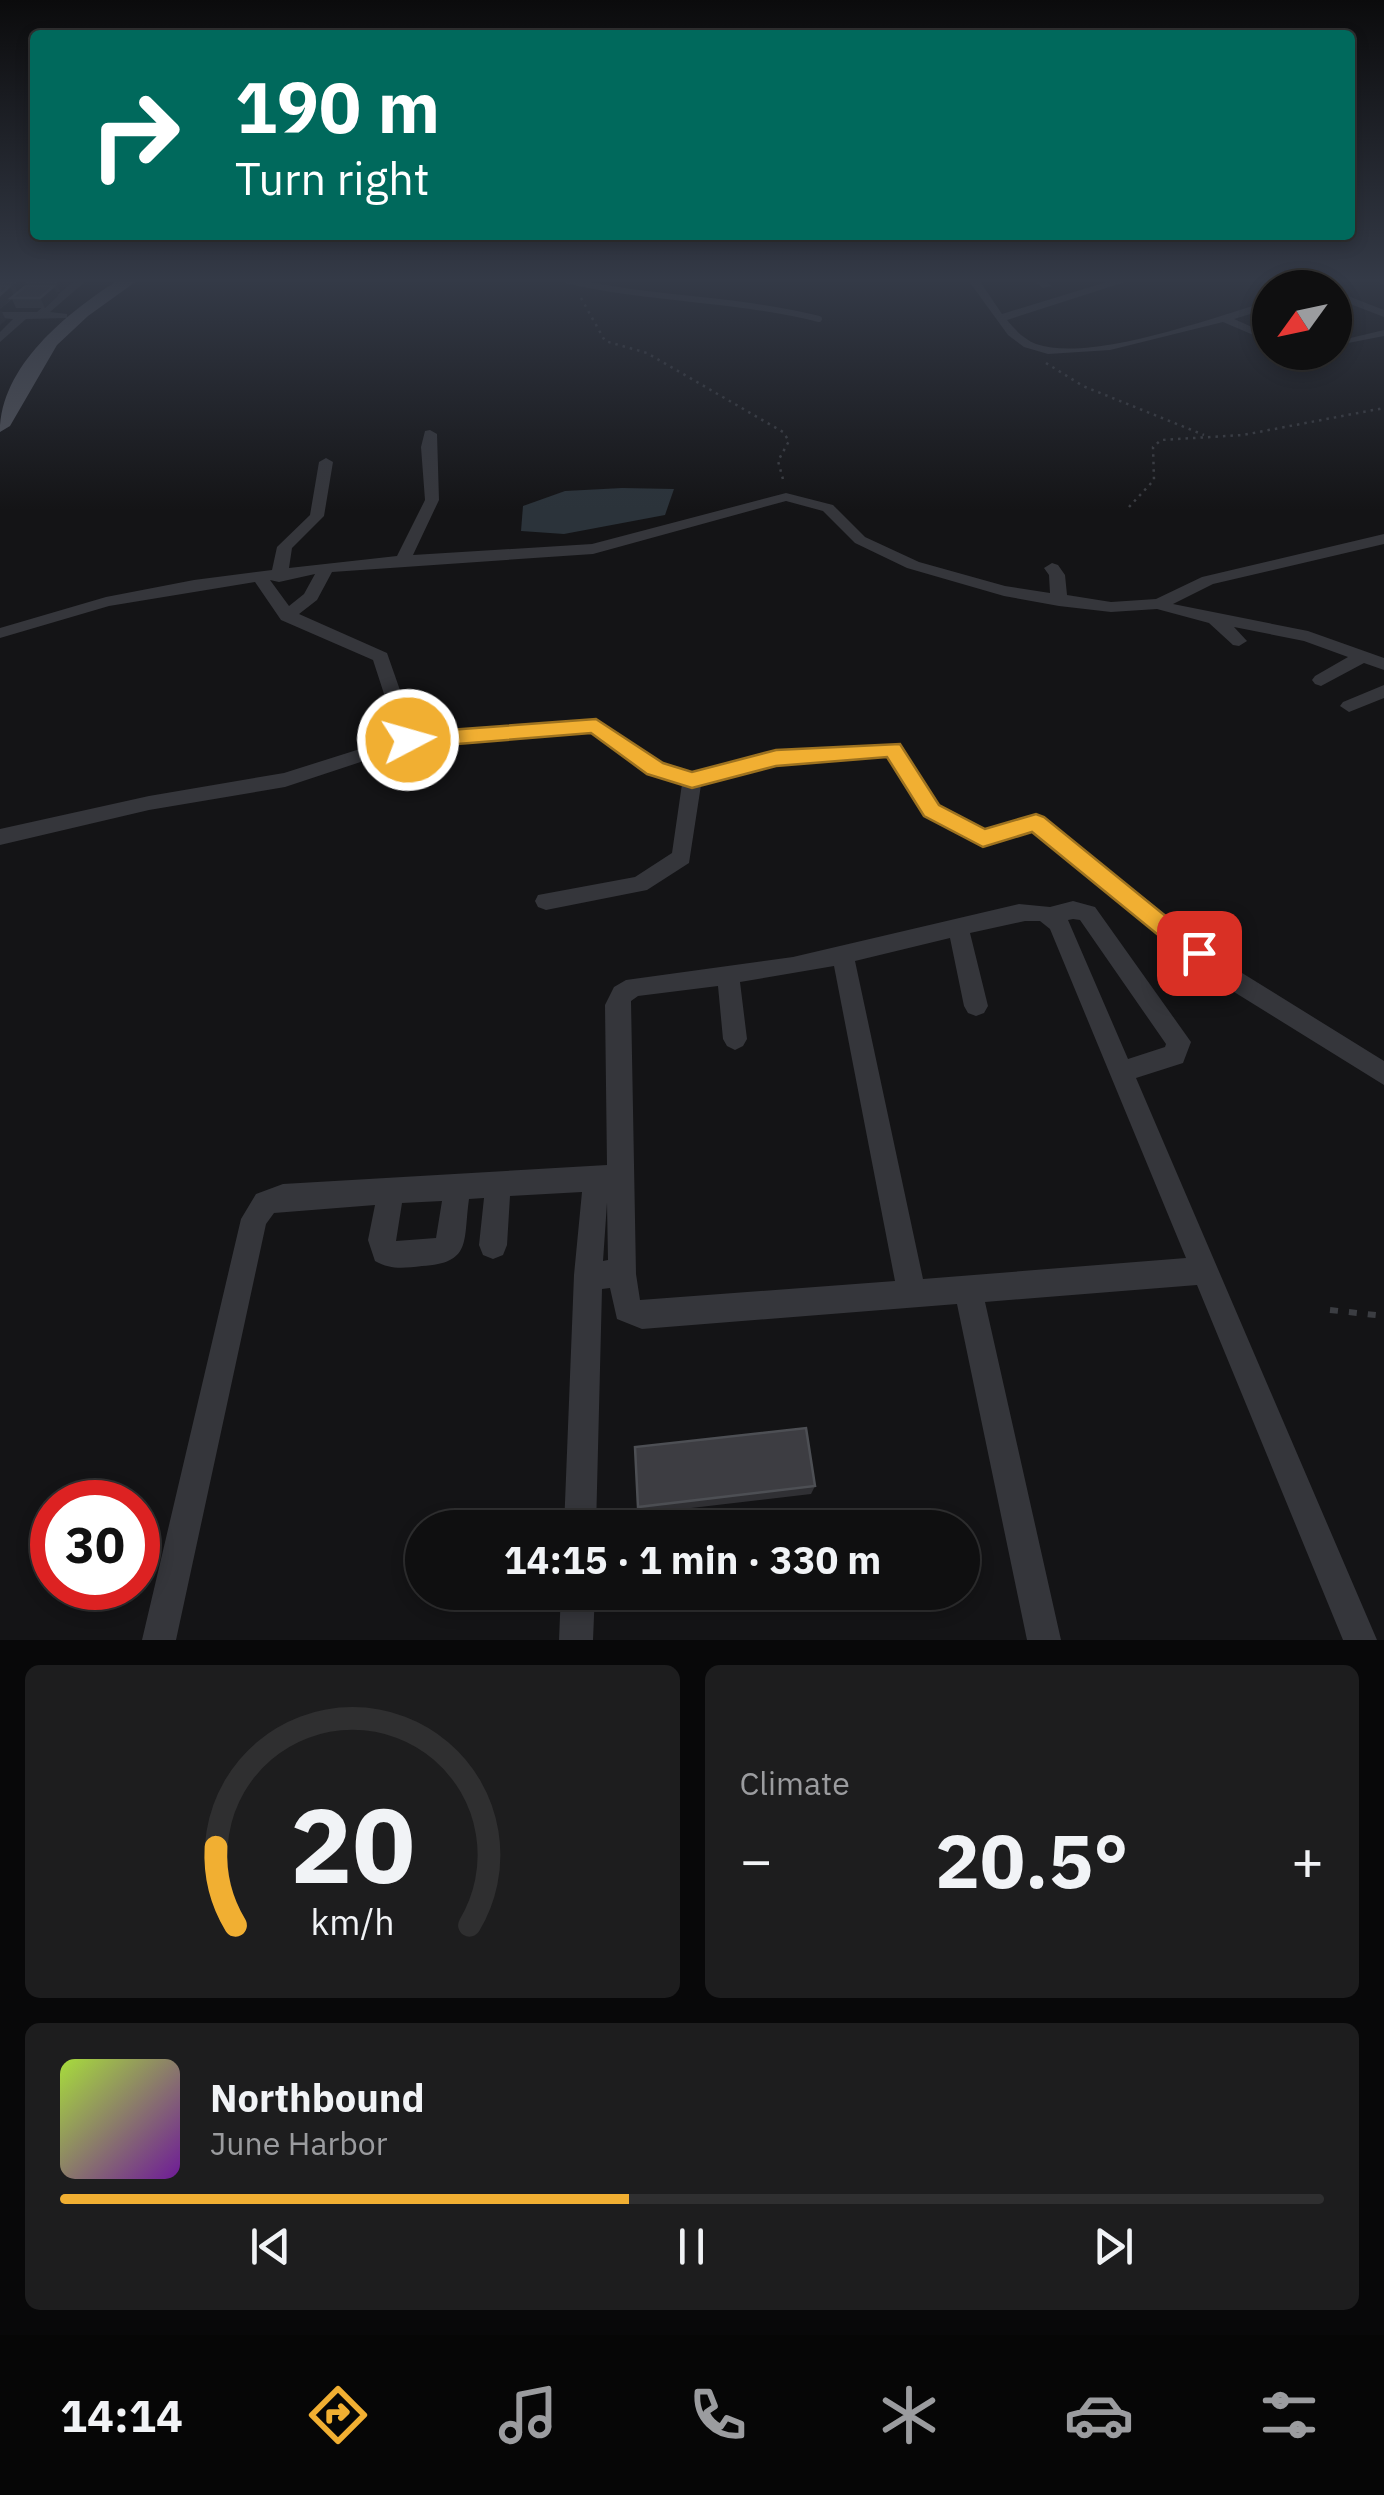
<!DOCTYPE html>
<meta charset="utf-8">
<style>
body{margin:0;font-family:"IBM Plex Sans",sans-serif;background:#1d1d1e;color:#f1f3f6;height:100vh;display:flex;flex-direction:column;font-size:38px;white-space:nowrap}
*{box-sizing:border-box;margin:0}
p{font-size:32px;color:#9b9c9f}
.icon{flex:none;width:55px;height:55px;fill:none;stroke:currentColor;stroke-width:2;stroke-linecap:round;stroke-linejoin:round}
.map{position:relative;height:1640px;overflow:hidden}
.sheet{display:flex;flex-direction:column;gap:25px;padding:25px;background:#080809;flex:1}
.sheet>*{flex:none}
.top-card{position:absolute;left:30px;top:30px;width:1325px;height:210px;border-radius:10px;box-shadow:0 5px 15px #0003,0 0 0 2px #2f2f30;background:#00695c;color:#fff;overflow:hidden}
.needle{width:65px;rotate:237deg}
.buttons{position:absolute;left:1252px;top:270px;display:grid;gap:20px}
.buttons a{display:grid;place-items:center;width:100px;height:100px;border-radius:50%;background:#0f0f10;box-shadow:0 5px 15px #0003,0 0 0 2px #2f2f30;font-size:50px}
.speed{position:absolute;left:30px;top:1480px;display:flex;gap:20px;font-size:50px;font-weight:700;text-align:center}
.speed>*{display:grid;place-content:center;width:130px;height:130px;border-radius:50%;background:#0f0f10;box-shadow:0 5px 15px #0003,0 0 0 2px #2f2f30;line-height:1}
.speed .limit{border:15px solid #d22;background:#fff;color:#111}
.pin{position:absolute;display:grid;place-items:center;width:85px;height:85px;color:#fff;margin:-42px;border-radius:20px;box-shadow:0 5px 15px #0006}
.me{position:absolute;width:110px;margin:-55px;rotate:84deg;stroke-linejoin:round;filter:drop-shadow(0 0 8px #0008)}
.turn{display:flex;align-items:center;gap:35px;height:210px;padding:0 40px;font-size:45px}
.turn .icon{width:130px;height:130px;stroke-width:2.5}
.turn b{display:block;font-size:70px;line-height:85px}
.big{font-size:75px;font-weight:700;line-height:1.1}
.sheet .widget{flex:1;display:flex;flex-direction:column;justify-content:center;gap:15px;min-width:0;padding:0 35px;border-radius:15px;background:#1d1d1e}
.sheet .dial{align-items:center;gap:0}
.dial svg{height:260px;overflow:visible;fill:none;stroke:#2f2f30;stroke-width:7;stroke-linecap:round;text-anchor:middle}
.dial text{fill:#f1f3f6;stroke:none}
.song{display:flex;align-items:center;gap:30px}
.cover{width:120px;height:120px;border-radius:15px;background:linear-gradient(135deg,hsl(80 70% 55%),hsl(280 70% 35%))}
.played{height:10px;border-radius:5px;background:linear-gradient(90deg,#f1af32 45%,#2f2f30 45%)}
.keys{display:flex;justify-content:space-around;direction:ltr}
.heat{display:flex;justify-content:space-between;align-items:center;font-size:55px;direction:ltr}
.sheet .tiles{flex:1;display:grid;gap:25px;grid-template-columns:1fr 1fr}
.widget:last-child{grid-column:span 2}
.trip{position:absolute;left:405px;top:1510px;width:575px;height:100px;border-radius:50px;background:#0f0f10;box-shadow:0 5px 15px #0003,0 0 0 2px #2f2f30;font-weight:700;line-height:100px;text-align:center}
.menu{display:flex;height:160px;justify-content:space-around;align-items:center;background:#060606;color:#9b9c9f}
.menu .icon{width:70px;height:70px}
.menu .active{color:#f1af32}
.menu b{font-size:45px;color:#f1f3f6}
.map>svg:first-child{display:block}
.water{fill:#2b333a}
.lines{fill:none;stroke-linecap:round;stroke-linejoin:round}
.path-far1{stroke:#3b3d42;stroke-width:2.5;stroke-dasharray:2.5 5;stroke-linecap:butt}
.path{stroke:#3b3d42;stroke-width:6;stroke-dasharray:8 11;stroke-linecap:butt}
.service{stroke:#35363b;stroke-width:6}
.minor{fill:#35363b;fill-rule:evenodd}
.primary{fill:#51535a;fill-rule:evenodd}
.wall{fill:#303034}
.shaded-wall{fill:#1f1f22}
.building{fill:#3d3d42;stroke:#4d4f54;stroke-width:2.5}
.route{fill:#f1af32;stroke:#9d7220;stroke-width:2.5}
</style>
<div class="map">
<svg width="1384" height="1640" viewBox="0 0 1384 1640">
<rect width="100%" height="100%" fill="#141416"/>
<path class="water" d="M622 488 674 489 665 515 564 534 521 531 523 506 565 491Z"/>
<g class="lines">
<g class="path-far1">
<path d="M581 298 605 341 647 353 783 432 789 441 778 461 784 483"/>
<path d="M1046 363 1083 386 1204 435"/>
<path d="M1129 507 1154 480 1153 447 1161 440 1243 435 1384 408"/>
</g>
<path class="path" d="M1330 1310 1384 1316"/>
<path class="service" d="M566 280C649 300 736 298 819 319"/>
<g class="minor">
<path d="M75 280H87L50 312 67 314V318L26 319 0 342V332L13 319 0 318V312H37Z"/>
<path d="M968 280H979L1002 314 1113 280H1131L1007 320C1015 330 1024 339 1036 344 1092 363 1213 317 1270 301V308L1234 319 1270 335V342L1223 322 1110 350 1048 354 1024 347 1008 335Z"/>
<path d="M1032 280H1045L1052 286 1043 288Z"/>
<path d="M1376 280H1384V285Z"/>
<path d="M1335 291 1384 310V317L1335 298Z"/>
<path d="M1384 330V336L1348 343 1342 340Z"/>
<path d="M1294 352H1310L1320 359 1310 362Z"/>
<path d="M430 430 437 434 439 500 413 555 592 544 786 493 833 505 865 537 919 562 1005 586 1050 593 1049 575 1044 568 1052 563 1058 565 1065 575 1067 595 1111 602 1156 599 1202 577 1384 534V544L1213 584 1173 604 1308 631 1384 658V670L1364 663 1321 686 1315 684 1312 680 1315 676 1348 657 1304 641 1234 627 1247 641 1239 646 1233 645 1209 623 1157 609 1111 612 1059 606 1004 596 907 568 855 543 823 511 786 501 593 554 332 572 317 600 299 614 387 653 415 733 596 720 662 763 692 773 776 751 900 745 939 806 985 830 1036 816 1043 818 1234 968 1384 1061V1085L1218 982 1033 831 983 846 925 816 888 757 776 765 701 785 689 863 647 890 546 910 538 907 535 901 538 895 635 877 672 853 682 784 648 773 592 732 469 739 409 746 285 787 149 810 0 845V829L149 796 284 773 398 737 373 660 281 620 255 582 109 606 0 638V628L106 597 194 580 272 570 277 547 310 515 319 462 326 458 333 462 324 516 292 548 289 568 397 556 425 500 421 447 425 431ZM315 574 304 594 289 606 270 580 279 582Z"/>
<path d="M1384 685V698L1349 712 1340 706 1343 702Z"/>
<path d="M1073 901 1095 907 1191 1042 1183 1063 1136 1078 1377 1640H1343L1197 1285 985 1302 1061 1640H1027L957 1304 642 1329 617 1319 610 1288 602 1289 596 1528H564L574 1275 582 1192 510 1196 507 1245 503 1255 493 1259 483 1255 479 1245 484 1198 469 1199C463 1242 472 1263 422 1266 404 1268 391 1270 375 1261L368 1240 375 1205 274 1213 266 1224 176 1640H142L241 1219 256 1194 283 1184 607 1165 605 1005 614 987 626 980 793 957 1019 904 1050 907ZM1073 919 1080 920 1166 1044 1165 1047 1128 1059 1068 920ZM1025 921H1040L1050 929 1186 1258 923 1279 855 961 950 938 964 1006 968 1013 976 1016 984 1013 988 1006 970 933ZM834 966 895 1281 640 1300 636 1274 631 1001 638 996 718 986 723 1039 727 1046 735 1050 743 1046 747 1039 740 982ZM442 1201 436 1238 396 1241 402 1203ZM607 1203 608 1260 603 1261Z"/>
<path d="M561 1592H595L593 1640H559Z"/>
</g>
<path class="primary" d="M118 280H138L88 316 57 345 10 426 0 432C0 366 67 313 118 280Z"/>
</g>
<g class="wall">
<path d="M0 280H73L60 292H57L58 296 45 308H16L12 299 0 309Z"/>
<path d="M815 1486 811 1494 640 1514 638 1507Z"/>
</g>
<g class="shaded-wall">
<path d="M17 280H32L27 282 28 284 18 293 14 283Z"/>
<path d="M58 280H73L60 292 56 282Z"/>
<path d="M10 286 14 296 0 309V295Z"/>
<path d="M54 286 58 296 45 308 40 298Z"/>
<path d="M1 310 6 320 0 325V311Z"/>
</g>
<g class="building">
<path d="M0 280H17L14 283H0Z"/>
<path d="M29 280H58L56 282H27Z"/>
<path d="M0 286H10L0 295Z"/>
<path d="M26 286H54L40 298H11Z"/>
<path d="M806 1428 815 1486 638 1507 635 1447Z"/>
</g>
<linearGradient id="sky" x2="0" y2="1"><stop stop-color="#0b0b0c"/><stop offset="0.55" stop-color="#343a47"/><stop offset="1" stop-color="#343a47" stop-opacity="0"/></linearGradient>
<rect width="1384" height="510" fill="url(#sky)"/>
<path class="route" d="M596 719 663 763 692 772 776 750 900 744 939 805 985 829 1036 814 1044 817 1211 953 1199 964 1190 961 1032 832 983 847 924 816 887 757 776 766 692 788 647 774 591 733 408 748 397 740 408 733Z"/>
</svg>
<div class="buttons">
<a><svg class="needle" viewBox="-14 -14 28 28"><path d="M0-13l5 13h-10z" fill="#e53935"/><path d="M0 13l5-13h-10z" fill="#9b9c9f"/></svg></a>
</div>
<div class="speed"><div class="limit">30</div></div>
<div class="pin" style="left:1199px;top:953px;background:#d93025"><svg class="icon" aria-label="arrive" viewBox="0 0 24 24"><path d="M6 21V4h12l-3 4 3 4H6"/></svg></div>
<svg class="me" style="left:408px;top:740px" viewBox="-20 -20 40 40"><circle r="17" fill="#f1af32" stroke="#fff" stroke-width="3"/><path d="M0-11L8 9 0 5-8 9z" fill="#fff"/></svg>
<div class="trip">14:15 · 1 min · 330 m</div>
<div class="top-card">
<div class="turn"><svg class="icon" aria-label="right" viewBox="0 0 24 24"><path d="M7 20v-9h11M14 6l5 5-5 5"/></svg><div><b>190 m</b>Turn right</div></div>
</div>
</div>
<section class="sheet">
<div class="tiles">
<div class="widget dial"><svg viewBox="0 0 100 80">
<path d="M14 69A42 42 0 1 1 86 69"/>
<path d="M14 69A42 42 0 0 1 8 45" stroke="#f1af32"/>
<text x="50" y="56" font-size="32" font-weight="700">20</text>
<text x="50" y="72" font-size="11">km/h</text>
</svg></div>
<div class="widget"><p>Climate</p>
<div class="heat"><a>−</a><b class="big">20.5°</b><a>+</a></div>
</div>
<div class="widget">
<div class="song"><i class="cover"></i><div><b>Northbound</b><p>June Harbor</p></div></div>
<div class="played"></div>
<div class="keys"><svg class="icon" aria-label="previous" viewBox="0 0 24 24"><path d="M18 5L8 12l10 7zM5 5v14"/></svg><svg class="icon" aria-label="pause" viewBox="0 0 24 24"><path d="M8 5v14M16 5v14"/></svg><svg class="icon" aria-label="next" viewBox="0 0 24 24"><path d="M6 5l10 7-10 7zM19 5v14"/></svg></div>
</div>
</div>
</section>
<nav class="menu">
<b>14:14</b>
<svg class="icon active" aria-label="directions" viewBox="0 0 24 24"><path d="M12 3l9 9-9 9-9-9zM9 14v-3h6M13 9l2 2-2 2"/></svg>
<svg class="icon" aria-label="music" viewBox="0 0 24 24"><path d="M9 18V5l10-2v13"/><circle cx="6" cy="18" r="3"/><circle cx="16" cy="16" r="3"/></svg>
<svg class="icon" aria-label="phone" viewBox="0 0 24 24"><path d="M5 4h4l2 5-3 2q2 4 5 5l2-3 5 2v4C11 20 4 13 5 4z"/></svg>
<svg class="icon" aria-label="climate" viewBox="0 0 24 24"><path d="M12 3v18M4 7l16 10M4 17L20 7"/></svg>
<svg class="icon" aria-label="car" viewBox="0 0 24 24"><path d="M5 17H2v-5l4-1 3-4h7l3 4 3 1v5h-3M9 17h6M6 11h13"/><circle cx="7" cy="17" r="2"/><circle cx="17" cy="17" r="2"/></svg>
<svg class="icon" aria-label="filters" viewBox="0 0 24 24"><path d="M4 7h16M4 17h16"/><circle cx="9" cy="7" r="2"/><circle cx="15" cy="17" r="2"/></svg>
</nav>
